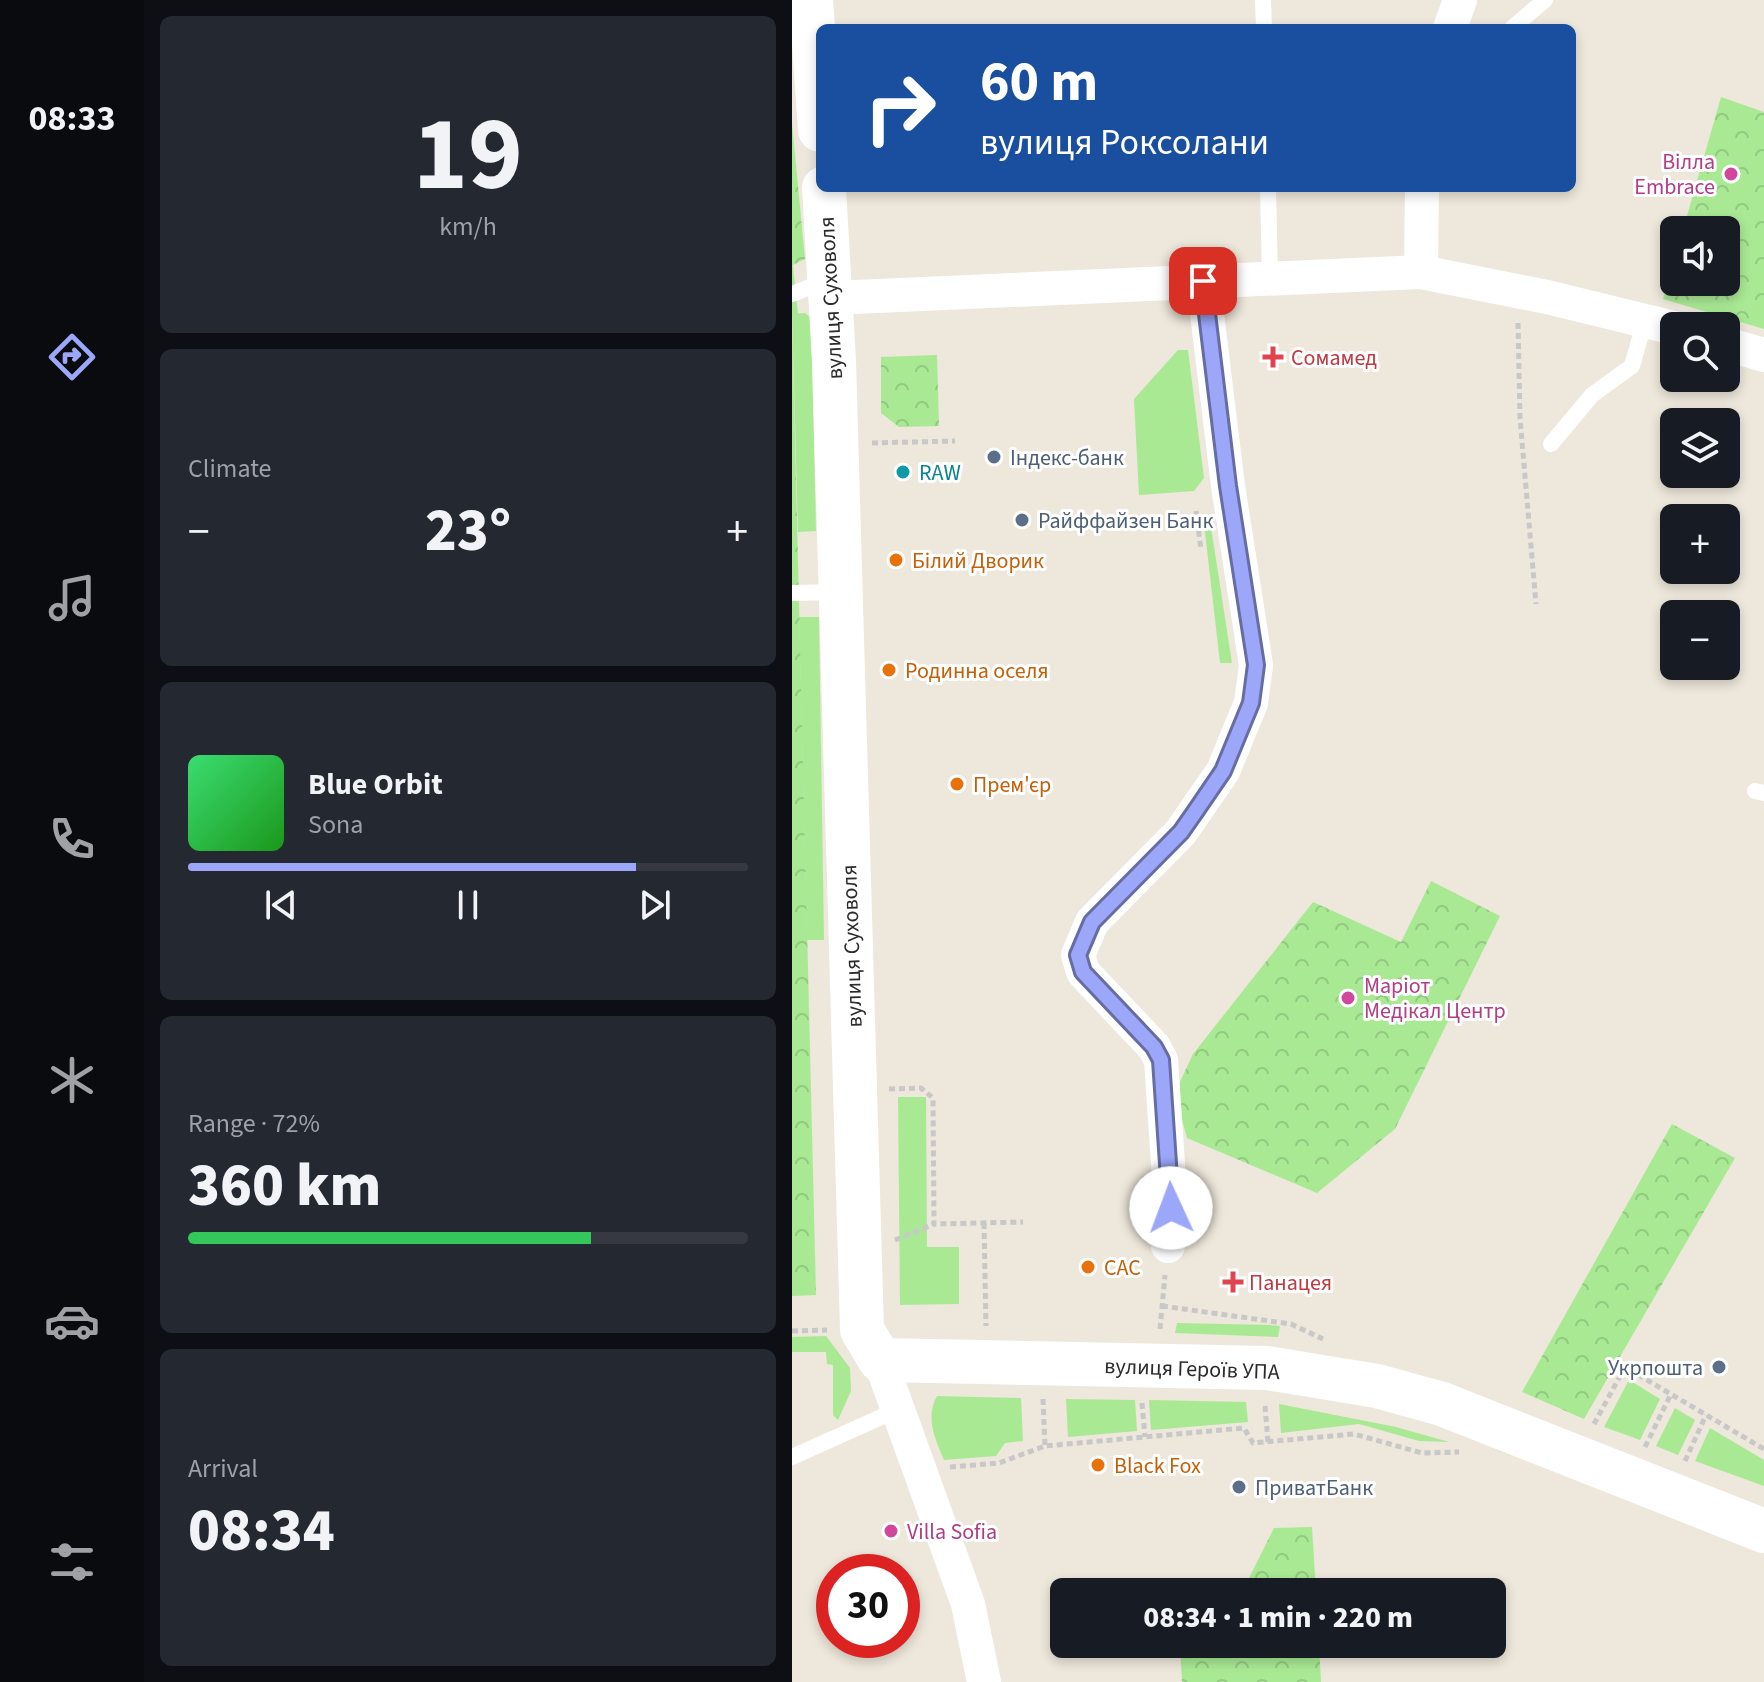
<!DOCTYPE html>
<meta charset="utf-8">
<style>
body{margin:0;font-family:"Source Sans 3",sans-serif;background:#242831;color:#f1f3f6;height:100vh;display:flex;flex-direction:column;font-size:30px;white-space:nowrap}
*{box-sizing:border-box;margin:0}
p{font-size:26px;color:#9ea1a6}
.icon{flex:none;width:44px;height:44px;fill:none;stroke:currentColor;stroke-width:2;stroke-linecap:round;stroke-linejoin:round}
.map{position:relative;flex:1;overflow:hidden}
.panel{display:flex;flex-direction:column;gap:16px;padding:16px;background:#0d0f14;width:648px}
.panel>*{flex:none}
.hud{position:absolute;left:24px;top:24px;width:760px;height:168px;border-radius:12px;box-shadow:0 4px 12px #0003;background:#1a4fa0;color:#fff;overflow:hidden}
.tools{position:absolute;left:868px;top:216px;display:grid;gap:16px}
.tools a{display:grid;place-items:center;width:80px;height:80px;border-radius:12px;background:#171b24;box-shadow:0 4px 12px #0003;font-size:40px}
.speed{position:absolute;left:24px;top:1554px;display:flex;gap:16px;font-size:40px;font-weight:700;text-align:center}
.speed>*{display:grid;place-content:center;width:104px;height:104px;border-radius:50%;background:#171b24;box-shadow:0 4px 12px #0003;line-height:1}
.speed .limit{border:12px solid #d22;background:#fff;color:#111}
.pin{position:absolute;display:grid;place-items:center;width:68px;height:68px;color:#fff;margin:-34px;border-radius:16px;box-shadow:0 4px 12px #0006}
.me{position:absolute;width:88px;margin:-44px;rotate:358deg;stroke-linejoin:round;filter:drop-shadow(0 0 6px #0008)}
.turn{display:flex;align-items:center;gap:28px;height:168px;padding:0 32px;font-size:36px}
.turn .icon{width:104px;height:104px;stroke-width:2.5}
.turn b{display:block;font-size:56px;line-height:68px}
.big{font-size:60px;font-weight:800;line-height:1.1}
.panel .tile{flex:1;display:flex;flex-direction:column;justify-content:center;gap:12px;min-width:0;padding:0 28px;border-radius:12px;background:#242831}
.panel .dial{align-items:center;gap:0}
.dial b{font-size:104px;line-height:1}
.song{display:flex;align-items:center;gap:24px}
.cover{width:96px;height:96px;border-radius:12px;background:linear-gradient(135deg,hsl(140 70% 55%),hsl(120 70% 35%))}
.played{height:8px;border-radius:4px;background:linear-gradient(90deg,#9da7fa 80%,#363941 80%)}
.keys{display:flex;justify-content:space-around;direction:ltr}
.heat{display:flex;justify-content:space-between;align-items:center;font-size:44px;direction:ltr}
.charge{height:12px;border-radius:6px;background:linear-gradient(90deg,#34c759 72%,#363941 0)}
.trip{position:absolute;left:258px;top:1578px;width:456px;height:80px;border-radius:12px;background:#171b24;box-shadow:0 4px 12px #0003;font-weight:800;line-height:80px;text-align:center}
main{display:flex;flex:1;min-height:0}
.menu{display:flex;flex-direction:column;width:144px;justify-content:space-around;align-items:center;background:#090b0e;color:#9ea1a6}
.menu .icon{width:56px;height:56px}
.menu .current{color:#9da7fa}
.menu b{font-size:36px;color:#f1f3f6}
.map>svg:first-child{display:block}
.grass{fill:#a9e994}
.forest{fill:url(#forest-crowns)}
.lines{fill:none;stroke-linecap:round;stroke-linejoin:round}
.path{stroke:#c8c8c8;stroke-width:5;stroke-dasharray:6 4;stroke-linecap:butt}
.lane{stroke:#fff;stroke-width:16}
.street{stroke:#fff;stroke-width:34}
.secondary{stroke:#fff;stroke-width:44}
.route-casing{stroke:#666da2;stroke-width:20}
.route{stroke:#9da7fa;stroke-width:14}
.hotel-dot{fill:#d1479c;stroke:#fff;stroke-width:3}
.health-dot{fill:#e0444e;stroke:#fff;stroke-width:3}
.service-dot{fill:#5c6f8a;stroke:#fff;stroke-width:3}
.culture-dot{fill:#0f9aa8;stroke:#fff;stroke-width:3}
.food-dot{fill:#e8710a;stroke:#fff;stroke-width:3}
.labels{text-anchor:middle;stroke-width:6;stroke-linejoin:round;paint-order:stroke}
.hotel-label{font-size:22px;fill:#b23c85;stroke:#fff;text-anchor:start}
.street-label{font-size:22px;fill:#2b2b2b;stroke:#fff}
.health-label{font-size:22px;fill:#be3a42;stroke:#fff;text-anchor:start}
.service-label{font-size:22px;fill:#4e5e75;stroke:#fff;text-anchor:start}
.culture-label{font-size:22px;fill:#0d838f;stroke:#fff;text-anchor:start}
.food-label{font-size:22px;fill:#c56008;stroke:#fff;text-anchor:start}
</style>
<main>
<nav class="menu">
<b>08:33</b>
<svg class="icon current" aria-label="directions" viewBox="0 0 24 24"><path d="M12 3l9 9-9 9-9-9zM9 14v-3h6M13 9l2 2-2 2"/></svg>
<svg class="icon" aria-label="music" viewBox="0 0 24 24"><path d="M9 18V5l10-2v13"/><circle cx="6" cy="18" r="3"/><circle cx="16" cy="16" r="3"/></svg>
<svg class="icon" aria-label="phone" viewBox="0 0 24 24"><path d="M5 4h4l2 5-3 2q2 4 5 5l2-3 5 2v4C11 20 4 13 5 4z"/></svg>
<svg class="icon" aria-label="climate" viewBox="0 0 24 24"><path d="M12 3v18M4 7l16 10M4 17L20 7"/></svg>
<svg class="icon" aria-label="car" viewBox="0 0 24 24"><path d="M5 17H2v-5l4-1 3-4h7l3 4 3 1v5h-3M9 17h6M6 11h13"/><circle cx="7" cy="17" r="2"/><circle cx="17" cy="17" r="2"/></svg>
<svg class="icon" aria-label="filters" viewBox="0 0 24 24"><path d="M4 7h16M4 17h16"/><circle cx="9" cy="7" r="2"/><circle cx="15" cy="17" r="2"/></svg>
</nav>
<section class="panel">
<div class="tile dial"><b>19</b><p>km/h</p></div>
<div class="tile"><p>Climate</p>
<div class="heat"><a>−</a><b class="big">23°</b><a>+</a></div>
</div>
<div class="tile">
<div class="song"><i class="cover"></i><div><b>Blue Orbit</b><p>Sona</p></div></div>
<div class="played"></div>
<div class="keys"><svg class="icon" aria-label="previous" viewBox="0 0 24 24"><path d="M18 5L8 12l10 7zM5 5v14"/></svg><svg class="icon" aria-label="pause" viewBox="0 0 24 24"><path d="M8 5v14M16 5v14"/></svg><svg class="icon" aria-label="next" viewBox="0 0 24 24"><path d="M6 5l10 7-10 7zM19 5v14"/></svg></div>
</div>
<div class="tile"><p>Range · 72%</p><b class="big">360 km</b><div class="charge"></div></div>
<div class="tile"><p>Arrival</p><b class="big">08:34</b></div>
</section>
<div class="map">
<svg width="972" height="1682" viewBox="0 0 972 1682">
<defs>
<pattern id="forest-crowns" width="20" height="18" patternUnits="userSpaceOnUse" patternTransform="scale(2)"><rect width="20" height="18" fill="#a9e994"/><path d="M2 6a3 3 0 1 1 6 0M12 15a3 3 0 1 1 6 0" fill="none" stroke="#92c880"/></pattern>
</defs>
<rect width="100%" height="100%" fill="#eee7db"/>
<g class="grass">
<path d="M13 313 19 318 24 531 6 532 0 314Z"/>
<path d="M386 350H396L412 478 402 491 347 495 342 399Z"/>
<path d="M417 514 440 663H428L411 515Z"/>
<path d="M7 617H27L32 940H15Z"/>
<path d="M106 1097H134L135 1247H167V1304L108 1305Z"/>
<path d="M385 1323 478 1325 488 1326 486 1337 383 1333Z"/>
<path d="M34 1336 58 1368 59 1391 46 1420 41 1415V1365L35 1364 34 1352H0V1337Z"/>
<path d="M837 1380 868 1399 848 1440 812 1427Z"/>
<path d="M145 1396 229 1398 231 1441 213 1443 204 1456 152 1460C143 1439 133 1417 145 1396Z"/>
<path d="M274 1399 343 1400 345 1431 276 1437Z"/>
<path d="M357 1400 454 1402 456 1422 359 1430Z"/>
<path d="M487 1404 604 1427 657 1442 627 1441 567 1424 489 1433Z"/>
<path d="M883 1408 903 1420 886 1455 864 1446Z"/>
<path d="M918 1428 972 1460V1486L903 1461Z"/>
</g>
<g class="forest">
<path d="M929 97 972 112V329L871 299 882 261V282H934V230H891Z"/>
<path d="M0 123 13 259 1 265 6 314H0Z"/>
<path d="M0 316 24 1295 0 1296Z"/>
<path d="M145 355 147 426 107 427 89 413V357Z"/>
<path d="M639 881 708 916 603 1129 525 1193 395 1138 388 1113 387 1084 401 1054 521 902 609 942Z"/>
<path d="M880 1124 943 1158 792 1419 730 1392Z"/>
<path d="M520 1527 524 1592H450L482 1528Z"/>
<path d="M388 1644H527L529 1682H390Z"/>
</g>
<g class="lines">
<g class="path">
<path d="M726 323 728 418 744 604"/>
<path d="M80 443 163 441"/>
<path d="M404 511 409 550"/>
<path d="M97 1089 129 1088 141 1098 142 1224 231 1222"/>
<path d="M192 1223 194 1326"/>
<path d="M103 1240 142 1224"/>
<path d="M370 1306 499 1324 531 1339"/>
<path d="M368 1329 373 1275"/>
<path d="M0 1331 35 1330"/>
<path d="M251 1399 253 1446"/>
<path d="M350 1403 353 1437"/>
<path d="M473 1406 476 1442"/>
<path d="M802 1424 833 1367 972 1449"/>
<path d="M853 1447 879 1394"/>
<path d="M893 1461 914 1415"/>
<path d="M158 1467 207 1463 253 1446 452 1428 461 1443 562 1434 630 1453 667 1452"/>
</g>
<g class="lane">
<path d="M471 0 472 28"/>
<path d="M720 28 753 0"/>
<path d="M476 188 478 278"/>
<path d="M0 294 33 281"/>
<path d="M759 444 800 395 840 366 853 320"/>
<path d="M0 593 46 592"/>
<path d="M963 791 972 793"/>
<path d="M0 1457 105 1410"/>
</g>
<g class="street">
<path d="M658 28 668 0"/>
<path d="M629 272 630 188"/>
<path d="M40 298 629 272 755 297 882 328"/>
<path d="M934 344 972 355"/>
<path d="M376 1246 379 1208 369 1060 362 1047 291 972 286 955 300 922 389 832 431 771 459 703 464 665 436 486 411 281"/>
<path d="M88 1360 176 1604 192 1682"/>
</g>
<g class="secondary">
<path d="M19 0 28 130"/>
<path d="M32 188 42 361 70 1330 88 1360 475 1368 585 1386 650 1404 972 1531"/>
</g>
</g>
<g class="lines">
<g class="route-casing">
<path id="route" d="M379 1208 369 1060 362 1047 291 972 286 955 300 922 389 832 403 812 431 771 459 703 464 665 436 486 411 281"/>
</g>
<use href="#route" class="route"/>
</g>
<g class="hotel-dot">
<circle cx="939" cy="174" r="8"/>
<circle cx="556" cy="998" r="8"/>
<circle cx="99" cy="1531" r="8"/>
</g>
<g class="health-dot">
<path d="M477 345h8v8h8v8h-8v8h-8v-8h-8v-8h8z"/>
<path d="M437 1270h8v8h8v8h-8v8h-8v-8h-8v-8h8z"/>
</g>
<g class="service-dot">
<circle cx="202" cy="457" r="8"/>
<circle cx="230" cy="520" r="8"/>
<circle cx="927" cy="1367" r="8"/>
<circle cx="447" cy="1487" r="8"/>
</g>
<circle class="culture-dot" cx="111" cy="472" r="8"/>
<g class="food-dot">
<circle cx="104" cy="560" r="8"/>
<circle cx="97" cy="670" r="8"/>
<circle cx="165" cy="784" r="8"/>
<circle cx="296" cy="1267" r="8"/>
<circle cx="306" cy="1465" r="8"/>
</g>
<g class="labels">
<g class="hotel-label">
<text x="923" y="169" text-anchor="end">Вілла<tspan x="923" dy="25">Embrace</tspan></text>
<text x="572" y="993">Маріот<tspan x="572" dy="25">Медікал Центр</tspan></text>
<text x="115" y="1539">Villa Sofia</text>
</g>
<g class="street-label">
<text transform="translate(38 298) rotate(-93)" y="8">вулиця Суховоля</text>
<text transform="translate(59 946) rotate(-92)" y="8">вулиця Суховоля</text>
<text transform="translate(400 1368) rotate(2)" y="8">вулиця Героїв УПА</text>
</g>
<g class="health-label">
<text x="499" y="365">Сомамед</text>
<text x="457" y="1290">Панацея</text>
</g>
<g class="service-label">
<text x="218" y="465">Індекс-банк</text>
<text x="246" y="528">Райффайзен Банк</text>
<text x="911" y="1375" text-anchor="end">Укрпошта</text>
<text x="463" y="1495">ПриватБанк</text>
</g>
<g class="culture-label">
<text x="127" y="480">RAW</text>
</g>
<g class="food-label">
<text x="120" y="568">Білий Дворик</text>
<text x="113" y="678">Родинна оселя</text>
<text x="181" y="792">Прем'єр</text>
<text x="312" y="1275">САС</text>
<text x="322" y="1473">Black Fox</text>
</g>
</g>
</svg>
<div class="tools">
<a><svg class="icon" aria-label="sound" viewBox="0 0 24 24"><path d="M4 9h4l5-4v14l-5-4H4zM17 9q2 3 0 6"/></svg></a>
<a><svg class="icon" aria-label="search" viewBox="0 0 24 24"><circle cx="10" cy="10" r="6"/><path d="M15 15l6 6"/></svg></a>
<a><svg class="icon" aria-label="layers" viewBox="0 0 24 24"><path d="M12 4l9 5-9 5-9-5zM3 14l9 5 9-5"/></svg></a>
<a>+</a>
<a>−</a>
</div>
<div class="speed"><div class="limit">30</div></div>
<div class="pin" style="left:411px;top:281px;background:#d93025"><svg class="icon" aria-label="arrive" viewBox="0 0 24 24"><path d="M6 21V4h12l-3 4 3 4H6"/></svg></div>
<svg class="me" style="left:379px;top:1208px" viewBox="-20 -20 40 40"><circle r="19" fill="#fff"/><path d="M0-13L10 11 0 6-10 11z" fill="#9da7fa"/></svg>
<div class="trip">08:34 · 1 min · 220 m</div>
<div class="hud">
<div class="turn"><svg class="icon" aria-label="right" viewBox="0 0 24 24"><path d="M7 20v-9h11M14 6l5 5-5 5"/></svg><div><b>60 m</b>вулиця Роксолани</div></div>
</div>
</div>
</main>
